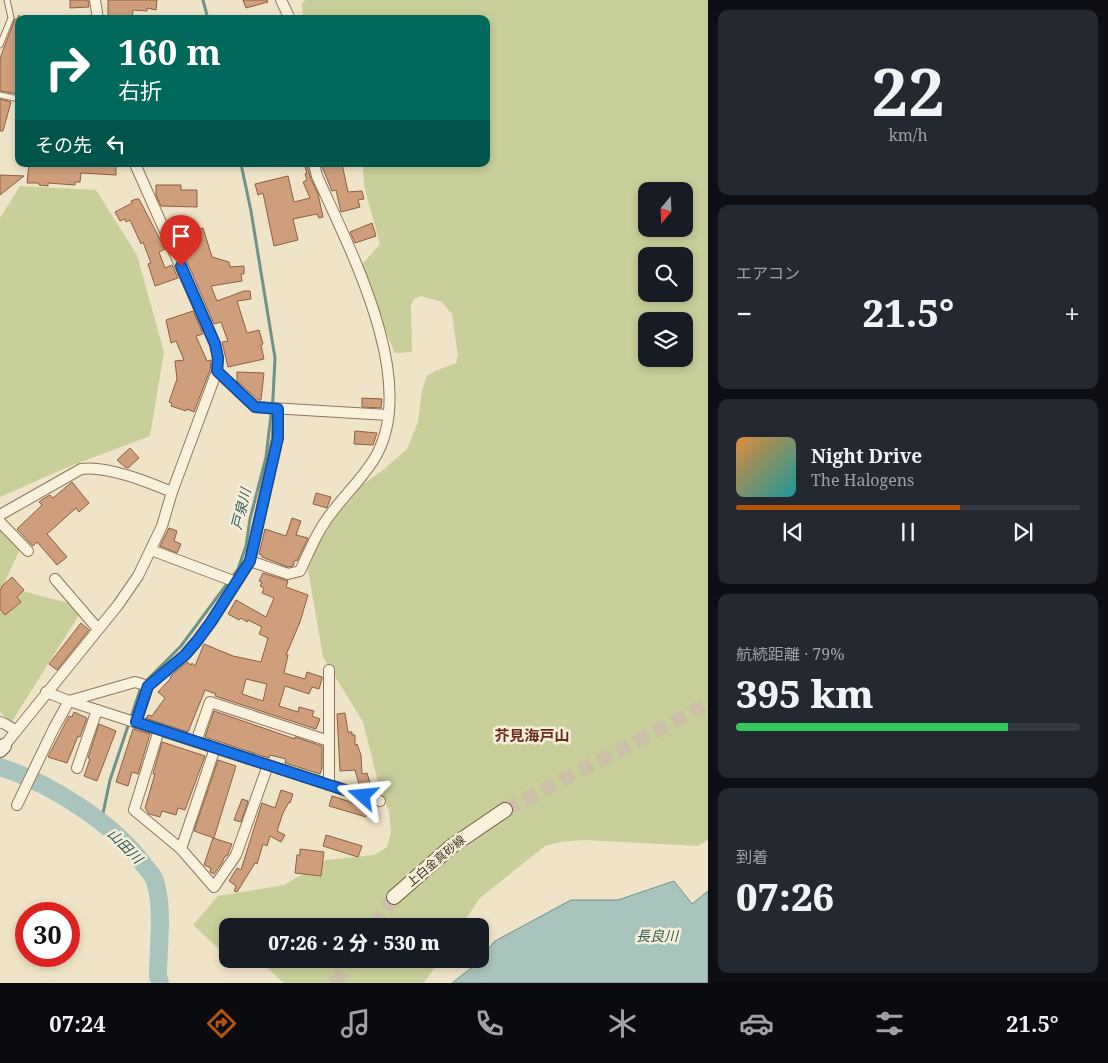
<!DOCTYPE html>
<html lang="ja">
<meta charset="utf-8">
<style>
body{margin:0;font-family:"Noto Serif","Noto Sans JP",serif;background:#242831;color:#f1f3f6;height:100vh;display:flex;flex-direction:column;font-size:19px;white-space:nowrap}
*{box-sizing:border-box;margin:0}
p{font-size:16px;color:#9ea1a6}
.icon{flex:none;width:28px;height:28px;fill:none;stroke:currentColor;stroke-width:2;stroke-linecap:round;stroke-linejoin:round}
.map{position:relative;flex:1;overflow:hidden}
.drawer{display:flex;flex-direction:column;gap:10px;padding:10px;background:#0d0f14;width:400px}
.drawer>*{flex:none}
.banner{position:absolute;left:15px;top:15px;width:475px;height:152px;border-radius:10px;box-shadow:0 2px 8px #0003;background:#00695c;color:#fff;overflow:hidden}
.needle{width:32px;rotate:199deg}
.controls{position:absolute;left:638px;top:182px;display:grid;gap:10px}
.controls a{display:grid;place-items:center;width:55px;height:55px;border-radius:10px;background:#171b24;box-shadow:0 2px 8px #0003;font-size:25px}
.speed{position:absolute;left:15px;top:902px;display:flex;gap:10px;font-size:25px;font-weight:700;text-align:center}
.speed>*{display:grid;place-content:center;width:65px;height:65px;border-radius:50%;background:#171b24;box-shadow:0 2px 8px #0003;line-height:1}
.speed .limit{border:8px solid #d22;background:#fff;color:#111}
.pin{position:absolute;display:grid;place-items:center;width:42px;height:42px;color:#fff;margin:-51px -21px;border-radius:50% 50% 50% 0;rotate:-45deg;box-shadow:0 0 5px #0007}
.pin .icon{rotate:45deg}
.me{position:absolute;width:55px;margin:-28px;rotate:288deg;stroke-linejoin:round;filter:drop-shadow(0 0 4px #0008)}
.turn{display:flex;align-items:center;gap:18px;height:105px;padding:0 20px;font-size:22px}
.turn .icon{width:65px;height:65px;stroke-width:2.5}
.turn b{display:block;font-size:35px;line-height:42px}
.then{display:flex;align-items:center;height:48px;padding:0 20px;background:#0003;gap:10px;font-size:19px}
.big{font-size:38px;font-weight:800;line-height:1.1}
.drawer .card{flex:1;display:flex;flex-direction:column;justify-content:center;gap:8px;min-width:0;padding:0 18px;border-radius:10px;background:#242831}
.drawer .dial{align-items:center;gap:0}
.dial b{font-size:65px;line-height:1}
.song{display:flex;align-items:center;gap:15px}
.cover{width:60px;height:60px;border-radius:8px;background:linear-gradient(135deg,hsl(30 70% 55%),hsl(180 70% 35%))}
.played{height:5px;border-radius:2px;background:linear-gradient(90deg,#b45309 65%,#363941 65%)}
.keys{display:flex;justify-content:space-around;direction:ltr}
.heat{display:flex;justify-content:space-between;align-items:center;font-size:28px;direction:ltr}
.charge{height:8px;border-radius:4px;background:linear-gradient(90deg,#34c759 79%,#363941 0)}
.trip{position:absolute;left:219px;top:918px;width:270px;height:50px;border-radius:10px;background:#171b24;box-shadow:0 2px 8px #0003;font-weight:800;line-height:50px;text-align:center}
.tabs{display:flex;height:80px;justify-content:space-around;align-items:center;background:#090b0e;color:#9ea1a6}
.tabs .icon{width:35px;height:35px}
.tabs .on{color:#b45309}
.tabs b{font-size:22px;color:#f1f3f6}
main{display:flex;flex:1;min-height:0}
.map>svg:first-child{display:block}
.green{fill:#c9cf9b;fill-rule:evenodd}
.water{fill:#a9c4bc;stroke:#6f938a}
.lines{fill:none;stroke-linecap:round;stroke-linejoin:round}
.stream{stroke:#6f938a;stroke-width:3}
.river{stroke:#a9c4bc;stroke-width:18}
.building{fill:#cf9f7d;stroke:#8d5f41;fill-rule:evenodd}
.secondary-tunnel{stroke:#ccc0a6;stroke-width:14;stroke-dasharray:14 7;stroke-linecap:butt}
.lane-casing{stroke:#8d765c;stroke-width:7}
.street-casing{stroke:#8d765c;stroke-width:12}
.secondary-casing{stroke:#6f573f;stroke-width:16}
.lane{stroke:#faf1dc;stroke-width:5}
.street{stroke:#faf1dc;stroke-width:10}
.secondary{stroke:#faf1dc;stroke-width:14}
.route-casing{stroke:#114b97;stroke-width:12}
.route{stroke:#1a73e8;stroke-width:9}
.labels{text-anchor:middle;stroke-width:5;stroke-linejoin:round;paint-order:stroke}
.street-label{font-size:12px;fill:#3d2e20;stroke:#f7eed8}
.water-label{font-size:14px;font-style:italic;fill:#2f5d5a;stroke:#f7eed8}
.quarter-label{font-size:15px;font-weight:bold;fill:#6b2e1e;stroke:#f7eed8}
</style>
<main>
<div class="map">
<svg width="708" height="983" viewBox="0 0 708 983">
<rect width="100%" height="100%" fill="#f0e4c8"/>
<g class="green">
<path d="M305 0H708V840L698 846 584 840 561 842 545 846 480 898 461 926H228L227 943 220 950 193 925 218 896 284 885 326 860 374 855 387 847 391 833 389 811 379 786 363 722 323 657 307 564 318 529 351 493 383 470 407 449 418 422 422 390 427 376 435 371 456 363 458 356 452 314 442 302 421 296 414 299 411 305 412 352 395 353 359 268 380 244 364 186 363 164H486V19H303L302 3ZM646 191H684V229H646ZM646 256H684V294H646ZM646 321H684V359H646Z"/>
<path d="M20 186 96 190 137 255 164 352 150 436 68 467 0 497V218Z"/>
<path d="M0 529 20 549 3 586 84 607 11 723 0 712Z"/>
<path d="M257 959H440L424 983H284Z"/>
</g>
<path class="water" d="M674 881 692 904 708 891V983H452L475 965 495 941 571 900H618Z"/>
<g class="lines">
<g class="stream">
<path d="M203 0 208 19"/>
<path d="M145 682 181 646 238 569 246 546 250 519 266 457 273 398 275 358 251 211 241 164"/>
<path d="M101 823 110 780 141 687"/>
</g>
<path class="river" d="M0 767C48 782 115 824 144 865 148 870 153 875 155 881 164 909 158 947 158 976L160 983"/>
</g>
<g class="building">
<path d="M70 0H88L89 7 70 8Z"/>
<path d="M108 0H157L156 10 147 8V11L133 10 132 19H108Z"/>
<path d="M243 0H267L268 2 246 8Z"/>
<path d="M19 15V94L0 91V58L15 19H17Z"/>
<path d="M0 99 11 102 3 131H0Z"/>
<path d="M29 164 79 165 116 164V175L81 173 80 182H75V185L48 183V186L39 185V183H27Z"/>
<path d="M321 164H342L348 192 362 191 364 199 358 200 360 207 341 212 336 190 332 191Z"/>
<path d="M307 166 311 179 318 194 323 217 319 218 317 214 293 219 298 240 274 246 263 193 258 195 255 184 288 176 294 202 310 198 303 182 307 180 305 174 307 173 305 167Z"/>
<path d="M0 175 24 176 0 195Z"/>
<path d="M156 185H181V190H197V207L161 206 156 195Z"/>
<path d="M136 199H139L165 249 159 252 165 268 172 265 178 278 155 286 148 264 151 263 143 242 141 244 130 220 126 222 125 219 120 221 115 212 132 203 131 201Z"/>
<path d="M372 223 376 236 355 243 350 232Z"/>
<path d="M203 228 212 257 229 262 230 267 244 266V274H241L242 281 211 286 217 301 244 291H250L251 299 237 301 247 333 259 330 263 344 261 345 264 359 228 367 222 342 228 341 221 322 214 324 192 273 174 236Z"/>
<path d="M193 311 203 334 196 336 207 361 211 360 210 370 194 412 187 409 186 411 171 406 172 403 169 402 177 379 175 361 184 360 176 341 171 343 166 320Z"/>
<path d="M237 372 264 373 261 400H258L237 381Z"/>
<path d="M362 398 382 399 381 408 362 407Z"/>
<path d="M355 431 377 433 373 445 354 444Z"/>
<path d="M130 448 139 458 128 468 125 467 117 460Z"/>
<path d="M72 482 89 503 79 512 76 508 47 534 67 557 57 565 37 542 33 546 17 529 42 505 39 502 43 499 50 495 53 498Z"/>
<path d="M316 493 331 497 327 508 313 504Z"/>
<path d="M292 518 301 521 296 535 308 538 297 561 295 560 293 566 288 567 262 557V555L259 554 265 529 286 536Z"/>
<path d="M169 528 177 531 174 541 181 544 177 553 160 546Z"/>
<path d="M263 573 288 581 286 587 308 595 300 622 286 655H288L284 673 305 679 307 672 322 677V679L319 689 312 687 309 694 285 686 279 706 298 712 299 707 314 711 312 716 320 719 316 729 215 696 216 694 205 690 188 732 145 718H147L148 715 152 716 165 698 158 692 171 678 170 677 172 675 187 662 191 665 192 663 195 666 204 644 233 656 261 662 268 638 259 634 262 627 248 620 247 622 241 618 239 620 228 614 236 600 266 617 274 598 262 593 264 588 260 586 262 582 259 581ZM246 679 267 684 263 701 242 694Z"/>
<path d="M12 577 24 590 17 597 21 602 5 615 0 609V590L2 588 1 587Z"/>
<path d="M81 623 89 630 57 670 49 664Z"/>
<path d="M214 711 295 739V737L322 746V768L320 774 285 763 286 759 270 755 269 758 205 737Z"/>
<path d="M74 712 87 718 80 737 78 736 67 763 48 757 69 716 72 717Z"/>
<path d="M345 713 348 732H352V735H355V745L357 744 361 755 362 774 367 773 371 786 360 787 355 770 340 771 337 714Z"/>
<path d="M99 724 116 731 97 781 84 776 90 759 88 758Z"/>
<path d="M133 729 150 734 138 774 132 772 128 786 116 782Z"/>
<path d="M162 742 205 756 185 810 178 808 176 815 162 811 160 817 149 814 145 808 155 774H153Z"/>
<path d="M218 760 236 766 214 838 194 831Z"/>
<path d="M281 790 293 794 290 803 289 802 283 813 277 831 285 835 281 842 270 836 267 846 263 844 257 864 255 863 237 892 234 891 236 886 229 881 237 868 241 870 262 803 275 808Z"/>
<path d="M332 796 369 808 366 817 329 806Z"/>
<path d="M242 799 248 801 241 822 234 820Z"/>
<path d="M326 835 362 846 358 857 323 846Z"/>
<path d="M213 838 232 844 228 854 227 856H225L222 863 214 874 210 872 211 868 204 865Z"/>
<path d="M300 849 324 852 321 876 295 873 297 855H300Z"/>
</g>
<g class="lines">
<g class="secondary-tunnel">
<path d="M505 810 708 704"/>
<path d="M374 926 394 897"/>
<path d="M335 983 351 959"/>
</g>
<g class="lane-casing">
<g id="lane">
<path d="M0 45 11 18 7 0"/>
<path d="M0 95 19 99"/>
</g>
</g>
<g class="street-casing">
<g id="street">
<path d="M95 0 98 19"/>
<path d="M281 0 290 19"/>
<path d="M217 371 255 407 388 415"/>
<path d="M0 515 81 469C106 465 148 482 172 492"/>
<path d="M0 522 28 551"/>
<path d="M151 550 236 582"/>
<path d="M250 561 288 574 300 571C310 550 318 529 333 511 347 492 366 475 377 454 418 377 349 248 317 176L314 164"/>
<path d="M55 579 98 629"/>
<path d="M329 670V785"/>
<path d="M46 692 69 701 380 801"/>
<path d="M0 722 5 724 15 730"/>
<path d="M136 723 148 686 185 655 197 641 211 622 250 561 277 438 278 409"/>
<path d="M159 730 134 810 181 849 214 887 236 855 268 765"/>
<path d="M196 742 210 702 329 741"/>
<path d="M4 746 118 605 138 576 162 526 172 492 217 371 218 358 215 344 135 164"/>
<path d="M77 768 97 710"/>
<path d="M17 805 54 728 69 701 135 682 148 686"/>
<path d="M181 849 215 748"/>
</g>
</g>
<g class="secondary-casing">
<g id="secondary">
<path d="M0 750 4 746"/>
<path d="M394 897 452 846 505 810"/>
</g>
</g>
<use href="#lane" class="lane"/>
<use href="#street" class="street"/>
<use href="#secondary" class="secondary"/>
</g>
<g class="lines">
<g class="route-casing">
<path id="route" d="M181 266 215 344 218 358 217 371 255 407 278 409V438L250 561 211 622 197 641 185 655 148 686 136 722 363 796"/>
</g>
<use href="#route" class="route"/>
</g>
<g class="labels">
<g class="street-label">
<text transform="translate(436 861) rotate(-40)" y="4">上白金真砂線</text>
</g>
<g class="water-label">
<text transform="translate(241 509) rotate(-76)" y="5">戸泉川</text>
<text transform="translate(125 846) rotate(45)" y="5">山田川</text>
<text x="657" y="941">長良川</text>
</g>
<g class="quarter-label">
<text x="532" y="741">芥見海戸山</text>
</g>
</g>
</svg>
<div class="controls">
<a><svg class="needle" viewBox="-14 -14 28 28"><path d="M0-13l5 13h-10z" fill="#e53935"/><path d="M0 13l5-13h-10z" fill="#9ea1a6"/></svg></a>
<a><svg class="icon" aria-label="search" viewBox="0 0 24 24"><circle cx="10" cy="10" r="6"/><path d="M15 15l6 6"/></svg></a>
<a><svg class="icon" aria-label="layers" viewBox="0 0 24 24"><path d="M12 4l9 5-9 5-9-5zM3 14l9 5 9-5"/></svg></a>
</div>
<div class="speed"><div class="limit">30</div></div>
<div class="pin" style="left:181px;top:266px;background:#d93025"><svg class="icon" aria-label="arrive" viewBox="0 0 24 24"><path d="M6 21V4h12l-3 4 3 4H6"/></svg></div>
<svg class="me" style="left:363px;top:796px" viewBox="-20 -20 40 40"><path d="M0-17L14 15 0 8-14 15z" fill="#1a73e8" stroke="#fff" stroke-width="4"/></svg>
<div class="trip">07:26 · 2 分 · 530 m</div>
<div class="banner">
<div class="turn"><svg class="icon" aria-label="right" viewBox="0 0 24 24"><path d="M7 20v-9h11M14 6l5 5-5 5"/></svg><div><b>160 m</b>右折</div></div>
<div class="then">その先<svg class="icon" aria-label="left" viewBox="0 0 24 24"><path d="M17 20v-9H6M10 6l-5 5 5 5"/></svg></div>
</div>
</div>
<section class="drawer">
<div class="card dial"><b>22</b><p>km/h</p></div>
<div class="card"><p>エアコン</p>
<div class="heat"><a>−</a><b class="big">21.5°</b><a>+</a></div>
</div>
<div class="card">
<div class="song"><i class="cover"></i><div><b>Night Drive</b><p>The Halogens</p></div></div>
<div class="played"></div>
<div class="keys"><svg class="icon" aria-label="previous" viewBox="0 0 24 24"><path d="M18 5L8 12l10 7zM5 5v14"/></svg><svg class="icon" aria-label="pause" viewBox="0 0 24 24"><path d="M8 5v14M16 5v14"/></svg><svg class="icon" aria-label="next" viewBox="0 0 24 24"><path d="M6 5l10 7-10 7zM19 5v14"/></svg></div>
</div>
<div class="card"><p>航続距離 · 79%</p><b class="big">395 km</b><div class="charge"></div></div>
<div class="card"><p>到着</p><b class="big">07:26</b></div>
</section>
</main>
<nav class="tabs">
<b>07:24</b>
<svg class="icon on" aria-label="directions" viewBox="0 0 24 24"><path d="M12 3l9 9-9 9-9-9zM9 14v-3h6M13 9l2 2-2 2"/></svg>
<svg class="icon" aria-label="music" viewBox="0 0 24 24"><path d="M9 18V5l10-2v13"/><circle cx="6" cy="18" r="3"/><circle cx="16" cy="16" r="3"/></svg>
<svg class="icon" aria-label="phone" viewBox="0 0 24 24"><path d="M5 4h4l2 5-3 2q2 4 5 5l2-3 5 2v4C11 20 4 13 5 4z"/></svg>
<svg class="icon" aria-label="climate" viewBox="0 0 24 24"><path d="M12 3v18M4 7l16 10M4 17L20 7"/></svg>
<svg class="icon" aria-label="car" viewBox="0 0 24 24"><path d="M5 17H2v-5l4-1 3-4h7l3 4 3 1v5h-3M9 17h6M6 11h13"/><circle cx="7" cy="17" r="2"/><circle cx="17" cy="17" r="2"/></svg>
<svg class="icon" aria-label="filters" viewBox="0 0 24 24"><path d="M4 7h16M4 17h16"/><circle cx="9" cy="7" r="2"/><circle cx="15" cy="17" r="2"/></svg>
<b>21.5°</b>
</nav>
